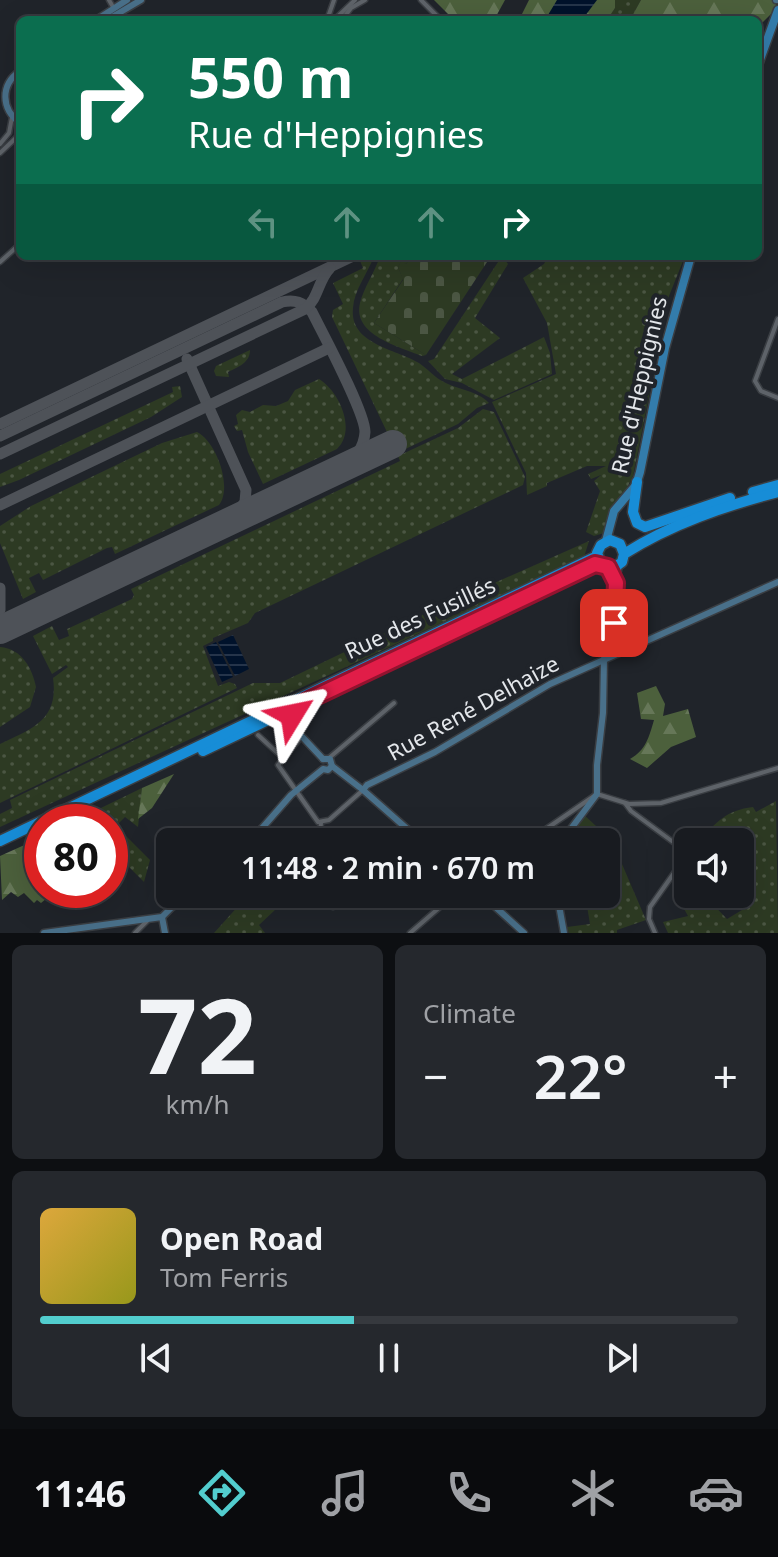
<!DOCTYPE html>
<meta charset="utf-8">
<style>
body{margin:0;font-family:"Noto Sans",sans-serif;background:#25282d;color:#f1f3f6;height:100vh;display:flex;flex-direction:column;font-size:30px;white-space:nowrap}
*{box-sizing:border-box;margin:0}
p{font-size:26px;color:#9fa1a5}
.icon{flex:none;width:44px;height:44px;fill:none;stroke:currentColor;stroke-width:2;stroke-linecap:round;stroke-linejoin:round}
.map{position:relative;height:933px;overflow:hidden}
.side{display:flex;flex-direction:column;gap:12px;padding:12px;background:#0d0f12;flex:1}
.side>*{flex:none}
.hud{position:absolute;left:16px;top:16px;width:746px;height:244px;border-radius:12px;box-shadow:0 8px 32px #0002,0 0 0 2px #36393e;background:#0b6e4f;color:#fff;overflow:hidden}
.fabs{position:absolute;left:674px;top:828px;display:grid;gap:16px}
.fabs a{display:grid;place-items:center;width:80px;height:80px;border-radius:12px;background:#181b20;box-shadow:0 8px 32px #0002,0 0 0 2px #36393e;font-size:40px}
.speed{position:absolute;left:24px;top:804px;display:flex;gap:16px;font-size:40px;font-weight:700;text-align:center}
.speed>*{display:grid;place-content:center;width:104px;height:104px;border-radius:50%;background:#181b20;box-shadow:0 8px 32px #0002,0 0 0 2px #36393e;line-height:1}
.speed .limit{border:12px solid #d22;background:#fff;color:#111}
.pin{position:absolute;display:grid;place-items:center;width:68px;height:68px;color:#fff;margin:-34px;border-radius:16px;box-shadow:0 4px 12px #0006}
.me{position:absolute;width:88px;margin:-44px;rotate:55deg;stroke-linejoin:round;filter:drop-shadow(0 0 6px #0008)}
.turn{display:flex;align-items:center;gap:28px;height:168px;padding:0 40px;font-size:36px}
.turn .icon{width:104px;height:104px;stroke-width:2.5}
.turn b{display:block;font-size:56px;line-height:68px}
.lanes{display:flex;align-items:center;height:76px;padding:0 40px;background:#0003;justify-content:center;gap:40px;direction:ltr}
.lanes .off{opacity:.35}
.big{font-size:60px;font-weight:600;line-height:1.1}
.side .widget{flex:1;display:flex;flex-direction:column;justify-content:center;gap:12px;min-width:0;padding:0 28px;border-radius:12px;background:#25282d}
.side .dial{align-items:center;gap:0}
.dial b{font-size:104px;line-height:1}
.song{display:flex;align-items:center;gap:24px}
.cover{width:96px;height:96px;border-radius:12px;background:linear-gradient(135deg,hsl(40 70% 55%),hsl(60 70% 35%))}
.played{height:8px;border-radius:4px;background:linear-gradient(90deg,#52cdce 45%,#36393e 45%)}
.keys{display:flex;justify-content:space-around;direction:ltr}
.heat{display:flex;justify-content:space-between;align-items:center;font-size:44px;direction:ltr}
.side .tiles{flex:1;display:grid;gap:12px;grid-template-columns:1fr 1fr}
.widget:last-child{grid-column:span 2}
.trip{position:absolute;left:156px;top:828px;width:464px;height:80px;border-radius:12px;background:#181b20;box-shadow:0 8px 32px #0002,0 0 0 2px #36393e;font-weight:600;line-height:80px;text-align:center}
.tabs{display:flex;height:128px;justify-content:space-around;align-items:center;background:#0a0b0d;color:#9fa1a5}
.tabs .icon{width:56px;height:56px}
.tabs .on{color:#52cdce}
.tabs b{font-size:36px;color:#f1f3f6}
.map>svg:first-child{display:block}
.grass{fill:url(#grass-dots)}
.forest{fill:url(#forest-firs)}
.cemetery{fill:url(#cemetery-stones)}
.water{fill:url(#water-rules)}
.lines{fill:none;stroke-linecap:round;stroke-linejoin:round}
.taxiway{stroke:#4e5258;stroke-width:11}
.runway{stroke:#4e5258;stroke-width:28}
.street-casing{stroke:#3a3e43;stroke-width:7}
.secondary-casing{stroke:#3a3e43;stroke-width:9}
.primary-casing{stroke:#3a3e43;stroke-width:11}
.highway-casing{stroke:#3a3e43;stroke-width:13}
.street{stroke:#5e6369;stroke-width:4}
.secondary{stroke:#49708a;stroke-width:6}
.primary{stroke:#337cab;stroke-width:8}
.highway{stroke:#178dd7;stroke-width:10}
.route-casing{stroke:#92132f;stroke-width:20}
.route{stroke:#e11d48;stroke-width:14}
.labels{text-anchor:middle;stroke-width:8;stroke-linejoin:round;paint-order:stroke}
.street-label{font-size:22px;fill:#e4e7eb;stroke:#20242a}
</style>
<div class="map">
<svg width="778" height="933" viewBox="0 0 778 933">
<defs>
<pattern id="grass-dots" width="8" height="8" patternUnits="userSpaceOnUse" patternTransform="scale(2)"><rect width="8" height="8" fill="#2d3a23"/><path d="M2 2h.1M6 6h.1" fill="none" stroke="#4b5643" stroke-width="1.8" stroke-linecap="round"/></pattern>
<pattern id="forest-firs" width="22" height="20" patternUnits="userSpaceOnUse" patternTransform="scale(2)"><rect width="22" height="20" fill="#4c603c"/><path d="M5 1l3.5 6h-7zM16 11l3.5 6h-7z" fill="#667758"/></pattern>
<pattern id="cemetery-stones" width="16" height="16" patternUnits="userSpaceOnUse" patternTransform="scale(2)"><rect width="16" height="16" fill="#2d3a23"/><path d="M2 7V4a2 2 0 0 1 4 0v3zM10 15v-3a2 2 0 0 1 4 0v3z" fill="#4b5643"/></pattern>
<pattern id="water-rules" width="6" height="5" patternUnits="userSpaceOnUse" patternTransform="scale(2)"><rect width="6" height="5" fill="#00122b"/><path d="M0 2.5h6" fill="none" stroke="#25344a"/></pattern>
</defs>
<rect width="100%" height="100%" fill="#20242a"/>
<g class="grass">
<path d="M615 0H641L631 18 633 20H607L615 8Z"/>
<path d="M358 256H374C368 273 354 290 353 308 349 344 396 349 419 363 428 369 435 378 444 382 459 390 478 391 489 403L477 408 458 424 397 453 332 317 333 310 343 304 333 283 363 268Z"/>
<path d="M380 256H412L406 264 401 262 398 267 403 279 374 323 426 355 422 356C400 347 352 335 360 303 364 287 375 272 380 256Z"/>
<path d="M502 256 508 264 475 318 500 338 452 374 462 379 544 337 550 353 552 374 494 400 462 383 445 379 428 361 434 359Z"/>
<path d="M548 256H685L669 296 633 476 604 533 594 536 586 532 600 491 594 481 601 475 591 479 588 474 606 466H587L547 483V486L527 495 526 473 492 402 556 374 547 323 523 278 544 264Z"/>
<path d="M250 350C250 363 238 367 228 372L229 377 216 376 214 371 216 366Z"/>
<path d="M319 379C339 391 357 430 337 449L263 484 248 452 242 430 237 431 234 426 238 424 236 415 242 410 250 412 263 405 276 406 288 401 295 390Z"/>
<path d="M180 386 182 397 151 417 19 480 0 487V474L173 392 172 387Z"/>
<path d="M483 409 494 412 525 477 523 485 255 613 248 623 213 638V641L203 646 218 686 229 682 235 684 237 688 0 803V744C32 729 59 720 53 678L68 667 66 665 52 674 33 636 52 626 59 640 69 636 67 629 132 599 134 595 131 589 400 461 398 456 458 428Z"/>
<path d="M197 432C216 441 233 487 219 505L115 554 112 547 107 548 43 580 39 573 29 578 36 592 23 599 0 543V526L31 506 162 443Z"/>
<path d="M589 541 584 557 0 827V814L12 808 10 800 253 683H280L413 619Z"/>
<path d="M0 647C22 649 32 668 36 687L30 707 0 727Z"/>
<path d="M142 788 138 827 125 817 116 826 150 860 144 882 110 848V822H72Z"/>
<path d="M776 801 778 933H668L663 922 688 916 683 907 696 901 690 894H703L727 919 752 904 740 893V842H700C715 822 727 810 753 807L756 812Z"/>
<path d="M583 814 608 837 616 850 646 920 617 930V933H569L567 927 590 924 587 906 565 910 563 894H606V842L566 841Z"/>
<path d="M249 894H292L259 925 265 933H214Z"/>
</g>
<g class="forest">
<path d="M434 0H505L494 20H454Z"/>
<path d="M529 0H615V8L607 20H519Z"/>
<path d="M641 0H772L778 7 762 23 758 20H633L631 18Z"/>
<path d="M656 686 665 704 663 716 688 709 696 737 671 747 647 768 630 759C646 750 649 737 654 720L641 719 637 693Z"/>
<path d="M174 774 152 808 138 819 142 788Z"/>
<path d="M40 838 42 867 34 875 42 883V890H49L52 894 41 903 37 900 34 903 24 893 18 897 11 892 2 900 0 856Z"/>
</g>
<path class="cemetery" d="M412 256H485L489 259 426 355 374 323 403 280 398 267 401 261 406 264Z"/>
<g class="water">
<path d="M557 0H597L582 20H545Z"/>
<path d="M233 635 249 669 235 676 218 642Z"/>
<path d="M216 642 233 677 222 682 206 647Z"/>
</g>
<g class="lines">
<g class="taxiway">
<path d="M187 359 246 490 245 502 233 519"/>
<path d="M0 424 353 256"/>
<path d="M0 436 282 302C295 299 303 302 312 312 323 334 365 412 365 432 364 448 355 459 342 467"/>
<path d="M0 454 305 309C319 298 318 280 330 268"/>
<path d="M0 505 329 348"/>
<path d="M0 588V610"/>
</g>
<path class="runway" d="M0 630 393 444"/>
<g class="street-casing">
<g id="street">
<path d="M109 0 113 7"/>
<path d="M421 0 441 20"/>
<path d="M327 20 334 0"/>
<path d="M334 20 355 0"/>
<path d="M342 20 351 8 365 0"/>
<path d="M0 144 9 133 12 117"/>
<path d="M0 153 20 134"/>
<path d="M0 262 20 244"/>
<path d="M778 319 755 381 761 391 778 398"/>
<path d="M258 735 283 758"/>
<path d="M302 736 278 765 318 822 329 820 363 790"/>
<path d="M329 758 394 703"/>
<path d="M625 803 631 811 684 850 686 856 650 907 649 919 655 933"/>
<path d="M321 823 320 832 325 842"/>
<path d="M527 842 597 794 629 804 661 803 778 768"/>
<path d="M331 894 333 907"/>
<path d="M135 933 147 921"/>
<path d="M410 933 455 894"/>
</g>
</g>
<g class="secondary-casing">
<g id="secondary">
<path d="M776 0H777"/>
<path d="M96 20 127 0"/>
<path d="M107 20 141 0"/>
<path d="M20 71C0 85 1 109 20 123"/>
<path d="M613 655 614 594 619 564"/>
<path d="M294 728 323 759"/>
<path d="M323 759H330L332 766 363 790 422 842"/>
<path d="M363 790 367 785 435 752 550 684 778 582"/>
<path d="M250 842 291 795 323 769 328 770 332 766"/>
<path d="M561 842 597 794V765L603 713 604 659"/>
<path d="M481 894 524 933"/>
<path d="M557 894 564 933"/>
<path d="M162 917 165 933"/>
<path d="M44 933 162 917 172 907 199 894"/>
</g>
</g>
<g class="primary-casing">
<g id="primary">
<path d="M758 65 778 10"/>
<path d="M606 541 614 511 636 485 640 472 665 348 691 256"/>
</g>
</g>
<g class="highway-casing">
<g id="highway">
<path d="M637 482 633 512 637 523 645 527 730 498"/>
<path d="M753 492 778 485"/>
<path d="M624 554 620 544 610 540 601 545 597 553 601 564 615 567 622 562 624 554C671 524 725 506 778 492"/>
<path d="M270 719 286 722 294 728"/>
<path d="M203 751 358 677"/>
<path d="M0 841 597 556"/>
</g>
</g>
<use href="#street" class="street"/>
<use href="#secondary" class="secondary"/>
<use href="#primary" class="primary"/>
<use href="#highway" class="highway"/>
</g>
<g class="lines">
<g class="route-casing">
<path id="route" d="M292 715 294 707 595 564 608 567 616 583 614 623"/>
</g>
<use href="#route" class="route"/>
</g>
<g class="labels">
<g class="street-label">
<text transform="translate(639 385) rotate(-77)" y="8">Rue d'Heppignies</text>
<text transform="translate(420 618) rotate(-25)" y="8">Rue des Fusillés</text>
<text transform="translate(473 708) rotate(-29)" y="8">Rue René Delhaize</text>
</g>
</g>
</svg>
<div class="fabs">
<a><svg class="icon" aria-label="sound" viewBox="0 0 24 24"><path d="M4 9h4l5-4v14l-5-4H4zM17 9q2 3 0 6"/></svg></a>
</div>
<div class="speed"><div class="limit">80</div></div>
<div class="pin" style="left:614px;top:623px;background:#d93025"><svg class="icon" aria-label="arrive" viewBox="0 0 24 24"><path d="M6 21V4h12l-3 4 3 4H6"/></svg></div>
<svg class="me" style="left:292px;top:715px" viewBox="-20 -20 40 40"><path d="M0-17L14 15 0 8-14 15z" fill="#e11d48" stroke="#fff" stroke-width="4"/></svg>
<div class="trip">11:48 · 2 min · 670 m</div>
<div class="hud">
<div class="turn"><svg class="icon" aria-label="right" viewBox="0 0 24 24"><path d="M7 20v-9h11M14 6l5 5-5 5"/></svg><div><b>550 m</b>Rue d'Heppignies</div></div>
<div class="lanes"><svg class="icon off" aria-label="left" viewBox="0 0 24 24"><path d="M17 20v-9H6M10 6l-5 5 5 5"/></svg><svg class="icon off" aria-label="ahead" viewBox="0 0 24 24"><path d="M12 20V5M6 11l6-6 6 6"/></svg><svg class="icon off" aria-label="ahead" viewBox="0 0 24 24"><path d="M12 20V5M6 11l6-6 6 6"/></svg><svg class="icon" aria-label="right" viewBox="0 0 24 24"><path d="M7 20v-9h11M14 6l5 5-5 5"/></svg></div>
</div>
</div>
<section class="side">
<div class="tiles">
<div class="widget dial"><b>72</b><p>km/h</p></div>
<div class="widget"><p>Climate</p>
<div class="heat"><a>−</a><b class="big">22°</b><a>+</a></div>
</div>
<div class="widget">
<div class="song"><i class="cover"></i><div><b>Open Road</b><p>Tom Ferris</p></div></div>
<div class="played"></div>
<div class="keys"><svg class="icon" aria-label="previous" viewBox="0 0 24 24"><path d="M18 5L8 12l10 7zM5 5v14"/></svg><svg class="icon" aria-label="pause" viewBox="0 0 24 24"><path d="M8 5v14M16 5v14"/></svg><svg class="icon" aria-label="next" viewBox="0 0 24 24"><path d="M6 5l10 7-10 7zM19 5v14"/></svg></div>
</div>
</div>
</section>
<nav class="tabs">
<b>11:46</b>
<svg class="icon on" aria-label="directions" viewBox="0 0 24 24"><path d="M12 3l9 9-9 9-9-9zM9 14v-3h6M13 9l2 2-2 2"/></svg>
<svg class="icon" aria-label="music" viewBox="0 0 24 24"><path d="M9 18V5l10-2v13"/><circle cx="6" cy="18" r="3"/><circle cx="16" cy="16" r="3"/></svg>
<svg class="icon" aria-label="phone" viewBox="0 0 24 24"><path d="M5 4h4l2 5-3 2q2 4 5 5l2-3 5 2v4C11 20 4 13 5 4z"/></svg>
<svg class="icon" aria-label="climate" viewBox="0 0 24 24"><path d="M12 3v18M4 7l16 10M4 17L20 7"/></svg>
<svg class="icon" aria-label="car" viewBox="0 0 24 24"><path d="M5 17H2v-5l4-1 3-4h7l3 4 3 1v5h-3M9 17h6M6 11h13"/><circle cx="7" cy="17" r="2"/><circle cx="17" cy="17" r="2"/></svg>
</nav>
